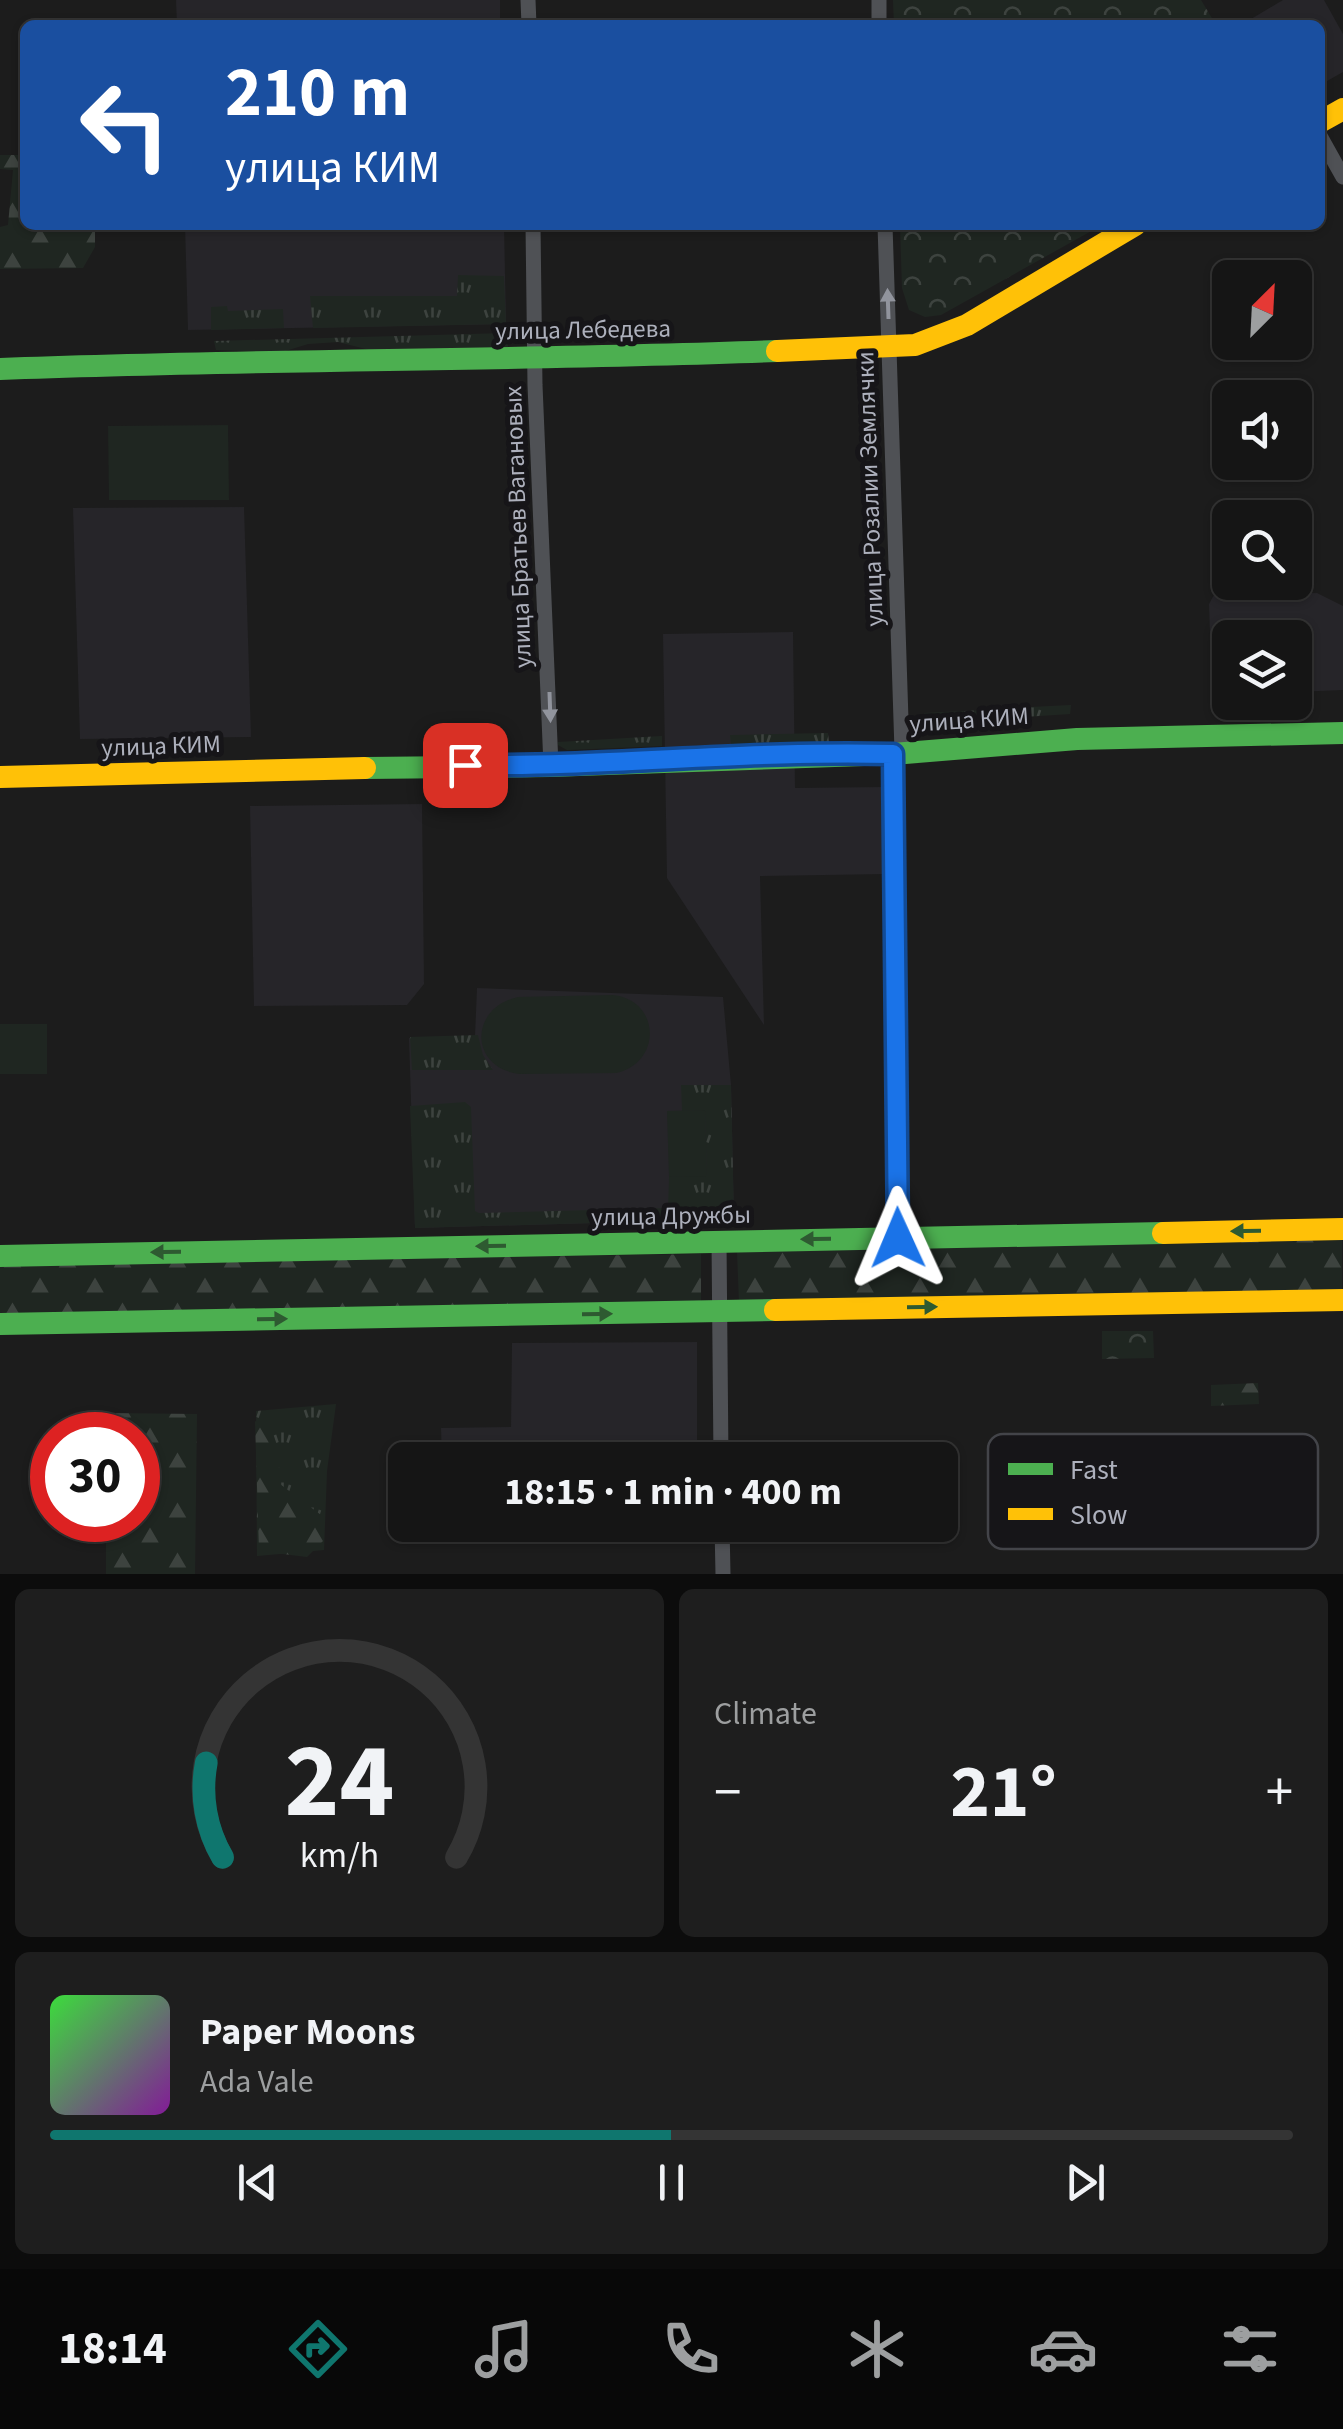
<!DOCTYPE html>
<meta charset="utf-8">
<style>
body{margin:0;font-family:"Source Sans 3",sans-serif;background:#1e1e1e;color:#f1f3f6;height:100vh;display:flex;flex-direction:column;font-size:38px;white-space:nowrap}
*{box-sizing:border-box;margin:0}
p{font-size:32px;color:#9d9fa0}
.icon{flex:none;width:55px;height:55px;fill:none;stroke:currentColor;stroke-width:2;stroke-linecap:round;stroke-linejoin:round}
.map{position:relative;height:1574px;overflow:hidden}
.side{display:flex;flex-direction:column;gap:15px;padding:15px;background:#0c0c0c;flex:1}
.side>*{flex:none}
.guide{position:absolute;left:20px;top:20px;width:1305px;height:210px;border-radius:15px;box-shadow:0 2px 8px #0004,0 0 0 2px #343434;background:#1a4fa0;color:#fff;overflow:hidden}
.needle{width:65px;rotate:24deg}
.buttons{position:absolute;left:1212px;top:260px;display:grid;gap:20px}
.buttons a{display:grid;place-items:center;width:100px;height:100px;border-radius:15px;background:#151515;box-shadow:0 2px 8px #0004,0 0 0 2px #343434;font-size:50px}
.speed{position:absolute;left:30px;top:1412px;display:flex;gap:20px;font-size:50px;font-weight:700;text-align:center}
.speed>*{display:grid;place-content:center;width:130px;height:130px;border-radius:50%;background:#151515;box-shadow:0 2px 8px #0004,0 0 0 2px #343434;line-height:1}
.speed .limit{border:15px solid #d22;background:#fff;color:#111}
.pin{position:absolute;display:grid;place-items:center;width:85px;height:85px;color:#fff;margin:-42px;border-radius:20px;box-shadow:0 5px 15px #0006}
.me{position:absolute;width:110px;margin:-55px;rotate:359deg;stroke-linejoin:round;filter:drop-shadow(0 0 8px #0008)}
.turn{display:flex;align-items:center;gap:35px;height:210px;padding:0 40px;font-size:45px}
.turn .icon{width:130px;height:130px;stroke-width:2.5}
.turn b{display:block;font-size:70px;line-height:85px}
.big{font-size:75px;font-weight:700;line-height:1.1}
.side .card{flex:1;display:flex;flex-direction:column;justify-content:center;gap:15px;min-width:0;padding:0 35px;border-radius:15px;background:#1e1e1e}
.side .dial{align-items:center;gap:0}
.dial svg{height:260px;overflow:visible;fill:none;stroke:#343434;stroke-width:7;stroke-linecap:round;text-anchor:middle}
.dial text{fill:#f1f3f6;stroke:none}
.song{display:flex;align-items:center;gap:30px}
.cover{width:120px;height:120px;border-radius:15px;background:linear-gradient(135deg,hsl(120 70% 55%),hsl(290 70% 35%))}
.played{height:10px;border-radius:5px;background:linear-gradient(90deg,#0f766e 50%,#343434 50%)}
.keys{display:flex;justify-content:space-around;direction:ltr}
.heat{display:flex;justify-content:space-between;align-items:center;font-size:55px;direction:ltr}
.side .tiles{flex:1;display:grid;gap:15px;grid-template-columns:1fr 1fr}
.card:last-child{grid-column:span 2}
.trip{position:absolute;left:388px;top:1442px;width:570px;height:100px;border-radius:15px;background:#151515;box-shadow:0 2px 8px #0004,0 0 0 2px #343434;font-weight:700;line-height:100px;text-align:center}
.dock{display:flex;height:160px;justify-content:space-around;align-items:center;background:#080808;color:#9d9fa0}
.dock .icon{width:70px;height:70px}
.dock .current{color:#0f766e}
.dock b{font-size:45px;color:#f1f3f6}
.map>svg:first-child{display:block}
.built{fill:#262529}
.grass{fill:url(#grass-tufts)}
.forest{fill:url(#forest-firs)}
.park{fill:url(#park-crowns)}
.pitch{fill:#1f2621}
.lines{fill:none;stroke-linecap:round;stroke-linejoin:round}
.street{stroke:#4f5155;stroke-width:15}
.fast{stroke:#4caf50;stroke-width:22}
.slow{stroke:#ffc107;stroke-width:22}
.oneway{fill:#91949d}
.oneway2{fill:#2e5a31}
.route-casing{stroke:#114b97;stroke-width:25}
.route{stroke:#1a73e8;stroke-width:18}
.labels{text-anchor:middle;stroke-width:10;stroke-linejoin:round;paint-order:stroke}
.street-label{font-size:25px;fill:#adb0bc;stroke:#161518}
.key{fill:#161518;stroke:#434449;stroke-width:2.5}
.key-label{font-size:28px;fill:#adb0bc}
</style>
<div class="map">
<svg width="1343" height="1574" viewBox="0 0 1343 1574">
<defs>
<pattern id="grass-tufts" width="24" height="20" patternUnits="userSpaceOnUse" patternTransform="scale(2.5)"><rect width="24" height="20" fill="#1f2621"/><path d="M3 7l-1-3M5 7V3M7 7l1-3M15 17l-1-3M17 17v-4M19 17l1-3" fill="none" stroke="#3d433f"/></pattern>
<pattern id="forest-firs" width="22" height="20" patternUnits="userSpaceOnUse" patternTransform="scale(2.5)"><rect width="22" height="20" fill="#1f2621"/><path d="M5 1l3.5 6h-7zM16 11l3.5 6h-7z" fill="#3d433f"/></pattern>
<pattern id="park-crowns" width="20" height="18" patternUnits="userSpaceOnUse" patternTransform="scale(2.5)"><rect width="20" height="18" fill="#1f2621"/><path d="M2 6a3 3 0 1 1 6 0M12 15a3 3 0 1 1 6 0" fill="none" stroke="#3d433f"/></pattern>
</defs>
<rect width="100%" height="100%" fill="#1c1c1c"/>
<g class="built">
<path d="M176 0H500V25H177Z"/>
<path d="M1283 0H1324L1343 34V72L1320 85V25H1241Z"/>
<path d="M185 225H504L506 324 188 330Z"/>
<path d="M244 507 251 737 80 739 73 508Z"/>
<path d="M1317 593 1343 606V690L1295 692V638H1230V693L1212 694 1209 604 1214 595Z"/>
<path d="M793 632 795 788 885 787 887 874 760 876 764 1025 667 878 663 634Z"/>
<path d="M422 804 424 984 407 1005 254 1006 250 806Z"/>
<path d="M477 988 723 997 731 1085 734 1219 415 1228 409 1038 475 1036Z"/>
<path d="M697 1342V1460H442L441 1428 511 1427 512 1343Z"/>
<path d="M444 1525H697V1539L445 1537Z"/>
</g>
<g class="grass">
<path d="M458 275 504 276 506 324 313 328 310 296H457Z"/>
<path d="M227 306 228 311 283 309 284 328 211 330V307Z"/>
<path d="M507 333 508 348 374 351 338 342 308 344 282 352 216 350 214 341Z"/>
<path d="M1071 705 1070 714 990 719 991 709Z"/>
<path d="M985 710V719L937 721 934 734H925L924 713Z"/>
<path d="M828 733 829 742 731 744 730 735Z"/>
<path d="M662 736V746L567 750 558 745V742Z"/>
<path d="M478 1035 483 1055 493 1070H412L410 1037Z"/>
<path d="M681 1085H731L734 1219 415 1228 410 1106 465 1102 471 1107 475 1211 479 1213 668 1208 669 1177 707 1175 705 1110 682 1111Z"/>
<path d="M336 1404 327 1471 324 1550 257 1556 256 1411Z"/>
</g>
<g class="forest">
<path d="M0 155H25V225H95V247L83 268 0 269V227L8 225 13 170 0 169Z"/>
<path d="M1342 1238V1289L739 1301 737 1251Z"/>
<path d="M701 1254V1304L0 1315V1265Z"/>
<path d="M1258 1383 1259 1404 1211 1406V1385Z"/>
<path d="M106 1413 197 1414 195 1574H106V1520H138V1435H106Z"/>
<path d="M255 1421C276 1434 280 1461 280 1484L321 1515 324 1540 307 1557 259 1551Z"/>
</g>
<g class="park">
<path d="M893 0H1201L1216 25H894Z"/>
<path d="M900 225H1102L941 315 925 317 909 310 902 288Z"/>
<path d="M1102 1331H1153L1154 1358 1102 1359Z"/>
</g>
<g class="pitch">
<path d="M228 425 229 500H109L108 426Z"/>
<path d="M613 995C660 1000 663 1062 616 1073L519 1074C469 1067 469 1008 518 997Z"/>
<rect x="0" y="1024" width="47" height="50"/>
<path d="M705 1110 707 1176 669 1177 667 1111Z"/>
</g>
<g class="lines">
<g class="street">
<path d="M528 0 529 25"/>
<path d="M879 0V25"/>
<path d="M1320 136 1343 177"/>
<path d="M533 225 535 385 551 766"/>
<path d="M885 225 902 751"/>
<path d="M893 754 899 1238"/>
<path d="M719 1241 721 1460"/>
<path d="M722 1525 723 1574"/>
</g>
<g class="fast">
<path d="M0 369C259 359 518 361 777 351"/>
<path d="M365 768 551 766 893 754 1077 739 1343 733"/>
<path d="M0 1256 1163 1233"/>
<path d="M0 1324 775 1310"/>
</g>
<g class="slow">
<path d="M1320 122 1343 109"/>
<path d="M777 351 915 345 967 325 1135 225"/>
<path d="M0 777 365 768"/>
<path d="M1163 1233 1343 1229"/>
<path d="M775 1310 1343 1300"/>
</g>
</g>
<defs><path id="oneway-solid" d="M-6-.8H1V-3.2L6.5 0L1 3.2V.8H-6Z" transform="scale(2.5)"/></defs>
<g class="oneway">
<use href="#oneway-solid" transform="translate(888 304) rotate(-92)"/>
<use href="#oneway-solid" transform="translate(550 707) rotate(88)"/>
</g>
<g class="oneway2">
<use href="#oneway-solid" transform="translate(1246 1231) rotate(179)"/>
<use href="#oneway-solid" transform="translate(816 1239) rotate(179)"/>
<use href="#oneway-solid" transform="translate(491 1246) rotate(179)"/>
<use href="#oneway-solid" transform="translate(166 1252) rotate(179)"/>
<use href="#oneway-solid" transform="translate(922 1307) rotate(-1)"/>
<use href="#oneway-solid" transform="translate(597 1314) rotate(-1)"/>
<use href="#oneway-solid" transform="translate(272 1319) rotate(-1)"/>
</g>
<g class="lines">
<g class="route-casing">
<path id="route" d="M465 765C608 767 750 750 893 754L898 1238"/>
</g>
<use href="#route" class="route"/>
</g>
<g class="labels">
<g class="street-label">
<text transform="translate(583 329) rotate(-1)" y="9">улица Лебедева</text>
<text transform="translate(869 489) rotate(-92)" y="9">улица Розалии Землячки</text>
<text transform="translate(517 527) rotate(-92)" y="9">улица Братьев Вагановых</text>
<text transform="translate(969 719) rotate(-4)" y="9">улица КИМ</text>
<text transform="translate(161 745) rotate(-2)" y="9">улица КИМ</text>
<text transform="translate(671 1215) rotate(-1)" y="9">улица Дружбы</text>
</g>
</g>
<rect x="988" y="1434" width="330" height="115" rx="15" class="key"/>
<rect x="1008" y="1463" width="45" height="12" fill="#4caf50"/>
<rect x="1008" y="1508" width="45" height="12" fill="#ffc107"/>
<g class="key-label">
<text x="1070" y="1479">Fast</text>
<text x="1070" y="1524">Slow</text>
</g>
</svg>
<div class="buttons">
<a><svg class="needle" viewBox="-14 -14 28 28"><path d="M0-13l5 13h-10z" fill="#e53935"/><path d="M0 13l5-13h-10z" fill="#9d9fa0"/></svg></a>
<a><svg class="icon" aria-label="sound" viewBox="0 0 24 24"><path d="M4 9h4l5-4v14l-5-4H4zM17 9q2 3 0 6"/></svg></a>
<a><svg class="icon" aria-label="search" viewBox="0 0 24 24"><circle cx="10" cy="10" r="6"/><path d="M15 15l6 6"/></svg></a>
<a><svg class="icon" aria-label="layers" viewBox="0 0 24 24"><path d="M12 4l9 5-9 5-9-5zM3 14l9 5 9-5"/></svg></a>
</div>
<div class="speed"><div class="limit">30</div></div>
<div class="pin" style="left:465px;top:765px;background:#d93025"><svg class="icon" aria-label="arrive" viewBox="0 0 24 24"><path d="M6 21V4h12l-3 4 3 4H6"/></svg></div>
<svg class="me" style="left:898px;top:1238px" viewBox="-20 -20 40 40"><path d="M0-17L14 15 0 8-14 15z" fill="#1a73e8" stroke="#fff" stroke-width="4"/></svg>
<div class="trip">18:15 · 1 min · 400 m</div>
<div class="guide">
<div class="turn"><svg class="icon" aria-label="left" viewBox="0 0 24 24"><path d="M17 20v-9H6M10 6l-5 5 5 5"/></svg><div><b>210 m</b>улица КИМ</div></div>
</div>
</div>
<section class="side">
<div class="tiles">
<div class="card dial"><svg viewBox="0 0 100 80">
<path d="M14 69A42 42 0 1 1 86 69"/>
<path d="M14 69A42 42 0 0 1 9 40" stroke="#0f766e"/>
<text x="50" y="56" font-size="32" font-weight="700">24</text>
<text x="50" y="72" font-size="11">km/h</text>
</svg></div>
<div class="card"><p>Climate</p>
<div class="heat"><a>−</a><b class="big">21°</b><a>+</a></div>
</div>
<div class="card">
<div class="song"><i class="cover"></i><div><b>Paper Moons</b><p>Ada Vale</p></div></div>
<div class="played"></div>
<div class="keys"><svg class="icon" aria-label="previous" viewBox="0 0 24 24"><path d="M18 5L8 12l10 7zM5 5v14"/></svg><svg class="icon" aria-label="pause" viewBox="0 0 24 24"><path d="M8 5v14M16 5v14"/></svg><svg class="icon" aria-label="next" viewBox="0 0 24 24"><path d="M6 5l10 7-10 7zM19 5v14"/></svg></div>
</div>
</div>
</section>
<nav class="dock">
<b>18:14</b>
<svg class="icon current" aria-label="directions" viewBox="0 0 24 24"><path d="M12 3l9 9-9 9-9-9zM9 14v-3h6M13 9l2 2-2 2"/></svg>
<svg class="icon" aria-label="music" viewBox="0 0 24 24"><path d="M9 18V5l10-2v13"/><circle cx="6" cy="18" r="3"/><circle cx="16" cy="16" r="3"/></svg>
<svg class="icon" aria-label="phone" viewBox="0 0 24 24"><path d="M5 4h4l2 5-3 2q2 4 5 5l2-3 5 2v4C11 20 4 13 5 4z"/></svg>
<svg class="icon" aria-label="climate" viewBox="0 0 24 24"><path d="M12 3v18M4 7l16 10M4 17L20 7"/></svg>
<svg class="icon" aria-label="car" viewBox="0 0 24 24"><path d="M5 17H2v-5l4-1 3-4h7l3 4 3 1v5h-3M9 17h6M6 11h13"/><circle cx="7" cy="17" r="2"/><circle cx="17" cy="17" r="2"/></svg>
<svg class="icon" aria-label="filters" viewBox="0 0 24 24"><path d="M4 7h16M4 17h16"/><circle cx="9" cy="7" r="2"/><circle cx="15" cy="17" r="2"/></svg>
</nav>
